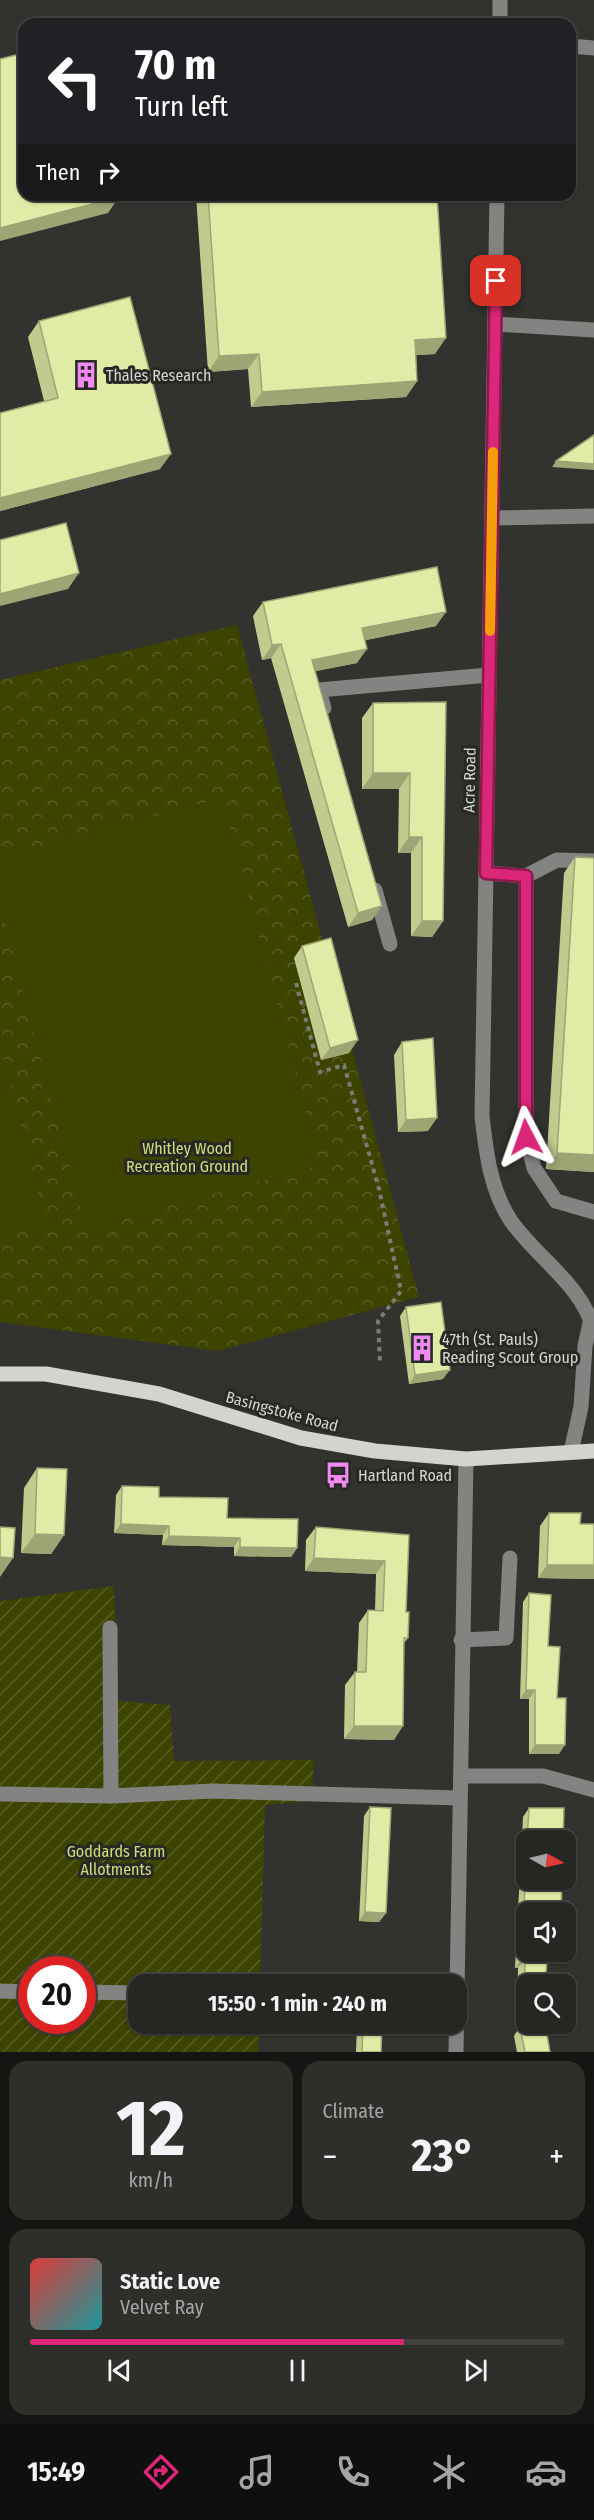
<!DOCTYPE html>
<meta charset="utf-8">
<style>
body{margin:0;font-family:"Fira Sans Condensed",sans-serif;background:#2e2e2b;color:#f1f3f6;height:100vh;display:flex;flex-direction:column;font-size:22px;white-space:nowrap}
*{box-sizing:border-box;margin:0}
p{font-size:20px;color:#a4a5a6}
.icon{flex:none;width:33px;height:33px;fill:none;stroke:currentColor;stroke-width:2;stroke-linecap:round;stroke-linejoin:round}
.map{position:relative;height:2052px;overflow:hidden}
.sheet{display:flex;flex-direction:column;gap:9px;padding:9px;background:#151513;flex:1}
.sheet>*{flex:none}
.banner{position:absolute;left:18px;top:18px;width:558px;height:183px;border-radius:18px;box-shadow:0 2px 4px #0004,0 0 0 2px #424341;background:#202124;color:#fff;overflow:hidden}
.needle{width:39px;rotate:98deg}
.controls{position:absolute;left:516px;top:1830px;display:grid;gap:12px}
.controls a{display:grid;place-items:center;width:60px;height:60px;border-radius:12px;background:#262623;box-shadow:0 2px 4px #0004,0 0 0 2px #424341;font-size:30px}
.speed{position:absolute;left:18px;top:1956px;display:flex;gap:12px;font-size:30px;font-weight:700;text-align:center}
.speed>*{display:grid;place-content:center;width:78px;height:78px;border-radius:50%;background:#262623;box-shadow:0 2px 4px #0004,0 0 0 2px #424341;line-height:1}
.speed .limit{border:9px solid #d22;background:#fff;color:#111}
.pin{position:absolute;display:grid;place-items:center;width:51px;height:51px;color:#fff;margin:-26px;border-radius:12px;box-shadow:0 3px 9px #0006}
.me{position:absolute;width:66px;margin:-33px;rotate:356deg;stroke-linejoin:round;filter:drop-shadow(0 0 4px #0008)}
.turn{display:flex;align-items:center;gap:21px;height:126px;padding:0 18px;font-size:27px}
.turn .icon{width:78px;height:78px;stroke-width:2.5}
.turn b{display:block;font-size:42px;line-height:51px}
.then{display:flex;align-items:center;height:57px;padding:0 18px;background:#0003;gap:12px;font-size:22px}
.big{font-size:45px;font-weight:700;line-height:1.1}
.sheet .widget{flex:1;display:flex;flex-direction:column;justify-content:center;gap:9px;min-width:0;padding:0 21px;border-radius:18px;background:#2e2e2b}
.sheet .dial{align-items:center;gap:0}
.dial b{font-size:78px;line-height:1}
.song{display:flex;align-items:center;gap:18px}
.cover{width:72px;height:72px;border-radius:9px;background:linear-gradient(135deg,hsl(0 70% 55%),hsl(180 70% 35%))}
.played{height:6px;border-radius:3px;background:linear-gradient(90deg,#db2777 70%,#424341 70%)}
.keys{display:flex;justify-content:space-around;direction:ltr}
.heat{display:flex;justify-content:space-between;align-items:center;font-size:33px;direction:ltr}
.sheet .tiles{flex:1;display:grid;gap:9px;grid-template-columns:1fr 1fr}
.widget:last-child{grid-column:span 2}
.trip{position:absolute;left:128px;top:1974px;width:339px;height:60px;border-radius:18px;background:#262623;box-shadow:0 2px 4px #0004,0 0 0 2px #424341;font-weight:700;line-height:60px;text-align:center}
.tab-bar{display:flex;height:96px;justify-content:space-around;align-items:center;background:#0f0f0e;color:#a4a5a6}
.tab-bar .icon{width:42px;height:42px}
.tab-bar .current{color:#db2777}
.tab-bar b{font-size:27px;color:#f1f3f6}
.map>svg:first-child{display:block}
.park{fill:url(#park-crowns)}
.garden{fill:url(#garden-furrows);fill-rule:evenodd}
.pitch{fill:#3c4400}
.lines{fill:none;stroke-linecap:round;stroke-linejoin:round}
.path{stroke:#7b7c78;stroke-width:4;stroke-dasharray:4.5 4.5;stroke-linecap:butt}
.minor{stroke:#838381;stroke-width:15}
.major{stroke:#d3d4cf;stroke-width:15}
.wall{fill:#c0cb8e}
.shaded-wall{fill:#9ca574}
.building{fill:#dfeca5;stroke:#9ca574;stroke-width:1.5}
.route-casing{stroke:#8e194d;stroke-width:15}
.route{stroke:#db2777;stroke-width:10}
.slow{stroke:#f59e0b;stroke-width:10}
.labels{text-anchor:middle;stroke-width:6;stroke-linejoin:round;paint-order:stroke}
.poi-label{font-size:16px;fill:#d4d5d2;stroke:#282925;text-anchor:start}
.street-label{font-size:16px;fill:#d4d5d2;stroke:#282925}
.park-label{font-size:16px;fill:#cede7d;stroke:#282925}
</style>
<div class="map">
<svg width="594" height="2052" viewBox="0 0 594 2052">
<defs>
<pattern id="park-crowns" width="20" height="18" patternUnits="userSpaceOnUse" patternTransform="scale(1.5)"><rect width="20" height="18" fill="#3c4400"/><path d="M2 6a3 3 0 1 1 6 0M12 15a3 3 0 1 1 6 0" fill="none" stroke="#575e24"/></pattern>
<pattern id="garden-furrows" width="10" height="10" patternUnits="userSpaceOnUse" patternTransform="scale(1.5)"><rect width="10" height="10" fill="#3c4400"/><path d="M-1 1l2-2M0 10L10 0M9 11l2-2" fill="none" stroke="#575e24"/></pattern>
</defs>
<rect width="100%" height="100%" fill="#32332f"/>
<path class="park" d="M237 625 419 1297 218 1351 0 1322V680Z"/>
<path class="garden" d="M114 1586 118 1701 170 1705 174 1761 314 1760 312 1801 265 1805 260 1984H138V2024H259L258 2052H0V1601ZM32 1970H82V2020H32Z"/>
<g class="pitch">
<path d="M222 798 320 1165 86 1228 0 906V857Z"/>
<path d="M0 1046 47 1225 0 1238Z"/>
</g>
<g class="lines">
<path class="path" d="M296 983 320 1072 344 1065 379 1189 401 1291 378 1321 380 1362"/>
<g class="minor">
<path d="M500 24V0"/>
<path d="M570 46 594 48"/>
<path d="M497 195 482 1116C486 1151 490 1190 511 1221 538 1259 581 1284 594 1330"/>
<path d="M495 324 594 330"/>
<path d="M492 518 594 516"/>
<path d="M324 708 319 690 489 675"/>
<path d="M486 873 526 876 557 860 594 861"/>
<path d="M526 876V1137L534 1168 556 1201 594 1212"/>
<path d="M375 890 390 944"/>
<path d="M571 1452 581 1407 585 1346 591 1319"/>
<path d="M110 1628 111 1796"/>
<path d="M461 1640 506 1638 510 1558"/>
<path d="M461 1776H543L594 1790"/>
<path d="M0 1794 111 1796 213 1791 459 1798"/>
<path d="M0 1991 32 1992"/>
<path d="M82 1992 138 1993"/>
<path d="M456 2052 466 1459"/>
</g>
<path class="major" d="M0 1374H46L159 1394 301 1438 375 1451 466 1459 594 1451"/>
</g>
<g class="wall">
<path d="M196 195H437L435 354 416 355 417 381 406 397 251 407 248 369 208 372Z"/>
<path d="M39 321 160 469 0 511V413L44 401 28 337Z"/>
<path d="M263 602 436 626 365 640 357 663 315 671 372 920 348 927 271 658 262 660 253 616Z"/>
<path d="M446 702 443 921 432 937 411 936V853H398L399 789H362V718L373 703Z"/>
<path d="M575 857 594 1172 546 1169 564 873Z"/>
<path d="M302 946 349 1053 321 1060 294 958Z"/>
<path d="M402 1042 428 1131 398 1132 394 1055Z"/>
<path d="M406 1307 443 1379 409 1384 400 1316Z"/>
<path d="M37 1468 64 1535 51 1554 21 1553 24 1488Z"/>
<path d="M122 1486 227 1518 297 1548 291 1557 234 1556V1547L162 1545 163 1535 114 1533 116 1495Z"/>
<path d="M549 1513 580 1524H594V1579L538 1578 540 1526Z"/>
<path d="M316 1527 409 1535 406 1612 408 1638 404 1643 394 1740 344 1739 345 1685 355 1672H357L359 1623 368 1610 375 1611 376 1574 305 1571 306 1540Z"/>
<path d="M529 1593 548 1646 557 1698 559 1754H529V1699H520L523 1602Z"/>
<path d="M370 1807 386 1913 379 1922 359 1921 364 1816Z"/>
<path d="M529 1808 563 1840H526V1912L546 1972V2029L550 2052H517L514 2036 517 2031 518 1968H515L523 1817Z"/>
<path d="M359 2024H382L381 2052H356L357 2026Z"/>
</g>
<g class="shaded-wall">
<path d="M119 197 108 213 0 241V228Z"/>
<path d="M446 338 435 354 404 356 415 340Z"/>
<path d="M259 354 248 369 208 372 219 356Z"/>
<path d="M417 381 406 397 251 407 262 392Z"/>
<path d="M171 454 160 469 0 511V498Z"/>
<path d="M556 461 594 464V470L552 467Z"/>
<path d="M79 573 68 589 0 606V594Z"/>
<path d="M446 612 436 626 352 643 362 628Z"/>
<path d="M281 644 271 658 262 660 272 645Z"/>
<path d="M367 649 357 663 302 674 312 660Z"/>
<path d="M373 773H410L399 789H362Z"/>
<path d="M409 837H422L411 853H398Z"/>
<path d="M382 906 372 920 348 927 358 913Z"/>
<path d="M422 921H443L432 937 411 936Z"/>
<path d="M358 1040 349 1053 321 1060 330 1048Z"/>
<path d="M437 1118 428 1131 398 1132 406 1120Z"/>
<path d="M557 1153 594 1155V1172L546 1169Z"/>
<path d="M450 1370 443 1379 409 1384 415 1375Z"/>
<path d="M121 1524 169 1526 163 1535 114 1533Z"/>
<path d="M35 1534 64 1535 51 1554 21 1553Z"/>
<path d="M169 1536 240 1538 234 1547 162 1545Z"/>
<path d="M240 1547 297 1548 291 1557 234 1556Z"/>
<path d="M0 1557 13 1558 0 1577Z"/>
<path d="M314 1558 385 1561 376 1574 305 1571Z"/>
<path d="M547 1565H594V1579L538 1578Z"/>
<path d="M526 1690H535L529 1699H520Z"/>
<path d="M354 1726H403L394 1740 344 1739Z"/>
<path d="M535 1745H565L559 1754H529Z"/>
<path d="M365 1912 386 1913 379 1922 359 1921Z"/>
<path d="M522 1959H525L518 1968H515Z"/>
</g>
<g class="building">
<path d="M425 19V24H351Z"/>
<path d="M24 53V195H119V197L0 228V59Z"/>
<path d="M208 195H437L446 338 415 340 417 381 262 392 259 354 219 356Z"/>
<path d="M130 297 171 454 0 498V413L58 398 39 321Z"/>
<path d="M594 435V464L556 461Z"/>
<path d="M66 523 79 573 0 594V540Z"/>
<path d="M437 567 446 612 362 628 367 649 312 660 382 906 358 913 281 644 272 645 263 602Z"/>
<path d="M446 702 443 921H422V837H409L410 773H373V703Z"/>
<path d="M575 857 594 858V1155L557 1153Z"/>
<path d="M331 938 358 1040 330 1048 302 946Z"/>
<path d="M433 1038 437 1118 406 1120 402 1042Z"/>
<path d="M441 1302 450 1370 415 1375 406 1307Z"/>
<path d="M37 1468 67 1469 64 1535 35 1534Z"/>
<path d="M122 1486 159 1487V1497L228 1498 227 1518 298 1519 297 1548 240 1547V1538L169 1536V1526L121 1524Z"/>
<path d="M549 1513H581L580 1524H594V1565H547Z"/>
<path d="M0 1527 15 1528 13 1558 0 1557Z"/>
<path d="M316 1527 409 1535 406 1612H409L408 1638H404L403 1726H354L355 1672H366L368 1610 383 1611 385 1561 314 1558Z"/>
<path d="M529 1593 551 1595 548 1646 560 1647 557 1698H566L565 1745H535V1690H526Z"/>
<path d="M370 1807 391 1808 386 1913 365 1912Z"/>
<path d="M529 1808H564L563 1840H527Z"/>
<path d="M526 1859V1880H562L561 1912H526V1952H548L546 1972V1984H526V2024H546V2029L550 2052H525L520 2027 524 2026 525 1959H522Z"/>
<path d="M363 2024H382L381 2052H362Z"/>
</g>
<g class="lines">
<g class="route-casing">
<path id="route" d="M496 281 486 873 526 876V1137"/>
</g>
<use href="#route" class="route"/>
<path class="slow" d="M490 631 493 452"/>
</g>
<defs>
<g id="building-bare" transform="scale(2.07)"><path d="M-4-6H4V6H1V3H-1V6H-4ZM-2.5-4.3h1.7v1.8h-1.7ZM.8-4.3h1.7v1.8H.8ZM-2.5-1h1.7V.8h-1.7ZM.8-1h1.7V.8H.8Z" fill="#f28af2" stroke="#282925" stroke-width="2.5" paint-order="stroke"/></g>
<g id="bus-bare" transform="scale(2.07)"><path d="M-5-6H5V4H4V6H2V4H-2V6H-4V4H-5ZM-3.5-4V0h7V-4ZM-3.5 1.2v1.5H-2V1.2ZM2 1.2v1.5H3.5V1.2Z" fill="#f28af2" stroke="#282925" stroke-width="2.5" paint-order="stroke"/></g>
</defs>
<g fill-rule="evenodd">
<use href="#building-bare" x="86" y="375"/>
<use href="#building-bare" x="422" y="1348"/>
<use href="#bus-bare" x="338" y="1475"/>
</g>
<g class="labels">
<g class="poi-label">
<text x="106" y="381">Thales Research</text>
<text x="442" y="1345">47th (St. Pauls)<tspan x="442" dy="18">Reading Scout Group</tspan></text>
<text x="358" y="1481">Hartland Road</text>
</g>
<g class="street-label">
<text transform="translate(469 780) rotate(-89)" y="6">Acre Road</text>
<text transform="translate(282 1411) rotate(15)" y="6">Basingstoke Road</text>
</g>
<g class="park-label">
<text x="187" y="1154">Whitley Wood<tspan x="187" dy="18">Recreation Ground</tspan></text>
<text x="116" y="1857">Goddards Farm<tspan x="116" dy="18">Allotments</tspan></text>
</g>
</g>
</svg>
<div class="controls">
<a><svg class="needle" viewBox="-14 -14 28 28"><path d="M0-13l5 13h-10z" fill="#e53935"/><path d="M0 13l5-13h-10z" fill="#a4a5a6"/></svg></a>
<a><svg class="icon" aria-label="sound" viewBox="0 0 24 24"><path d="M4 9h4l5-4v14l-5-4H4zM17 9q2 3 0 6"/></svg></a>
<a><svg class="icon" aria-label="search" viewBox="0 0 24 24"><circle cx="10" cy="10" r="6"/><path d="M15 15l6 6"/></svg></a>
</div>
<div class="speed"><div class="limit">20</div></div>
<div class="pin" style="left:496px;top:281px;background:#d93025"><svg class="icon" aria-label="arrive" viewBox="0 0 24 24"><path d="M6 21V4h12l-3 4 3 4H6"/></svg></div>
<svg class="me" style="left:526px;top:1137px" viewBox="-20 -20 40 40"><path d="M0-17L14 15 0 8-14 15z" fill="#db2777" stroke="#fff" stroke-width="4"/></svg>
<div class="trip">15:50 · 1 min · 240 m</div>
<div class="banner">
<div class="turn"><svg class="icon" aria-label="left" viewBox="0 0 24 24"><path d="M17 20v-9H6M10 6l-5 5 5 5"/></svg><div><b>70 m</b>Turn left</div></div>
<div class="then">Then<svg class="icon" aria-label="right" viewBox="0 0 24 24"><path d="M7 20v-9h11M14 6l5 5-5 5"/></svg></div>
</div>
</div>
<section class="sheet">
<div class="tiles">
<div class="widget dial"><b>12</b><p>km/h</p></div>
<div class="widget"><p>Climate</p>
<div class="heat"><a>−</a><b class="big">23°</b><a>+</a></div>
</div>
<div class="widget">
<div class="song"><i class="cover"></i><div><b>Static Love</b><p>Velvet Ray</p></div></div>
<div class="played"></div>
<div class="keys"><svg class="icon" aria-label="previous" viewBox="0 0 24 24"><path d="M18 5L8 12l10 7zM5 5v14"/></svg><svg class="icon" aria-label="pause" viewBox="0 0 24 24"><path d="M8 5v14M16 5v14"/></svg><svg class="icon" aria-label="next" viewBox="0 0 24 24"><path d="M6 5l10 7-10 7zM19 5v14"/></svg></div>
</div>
</div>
</section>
<nav class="tab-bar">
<b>15:49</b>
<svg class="icon current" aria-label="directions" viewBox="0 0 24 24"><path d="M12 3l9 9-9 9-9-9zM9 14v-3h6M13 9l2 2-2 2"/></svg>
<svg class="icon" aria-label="music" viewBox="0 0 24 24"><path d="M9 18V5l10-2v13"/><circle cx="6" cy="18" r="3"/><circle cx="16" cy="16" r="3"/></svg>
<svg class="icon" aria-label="phone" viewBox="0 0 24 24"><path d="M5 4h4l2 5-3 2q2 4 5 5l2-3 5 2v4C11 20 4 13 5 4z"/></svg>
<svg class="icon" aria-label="climate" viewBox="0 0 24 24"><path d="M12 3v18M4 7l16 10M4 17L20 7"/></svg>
<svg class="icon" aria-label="car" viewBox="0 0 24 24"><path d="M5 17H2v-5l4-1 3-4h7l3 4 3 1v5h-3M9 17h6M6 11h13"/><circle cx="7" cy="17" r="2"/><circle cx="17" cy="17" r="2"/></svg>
</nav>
